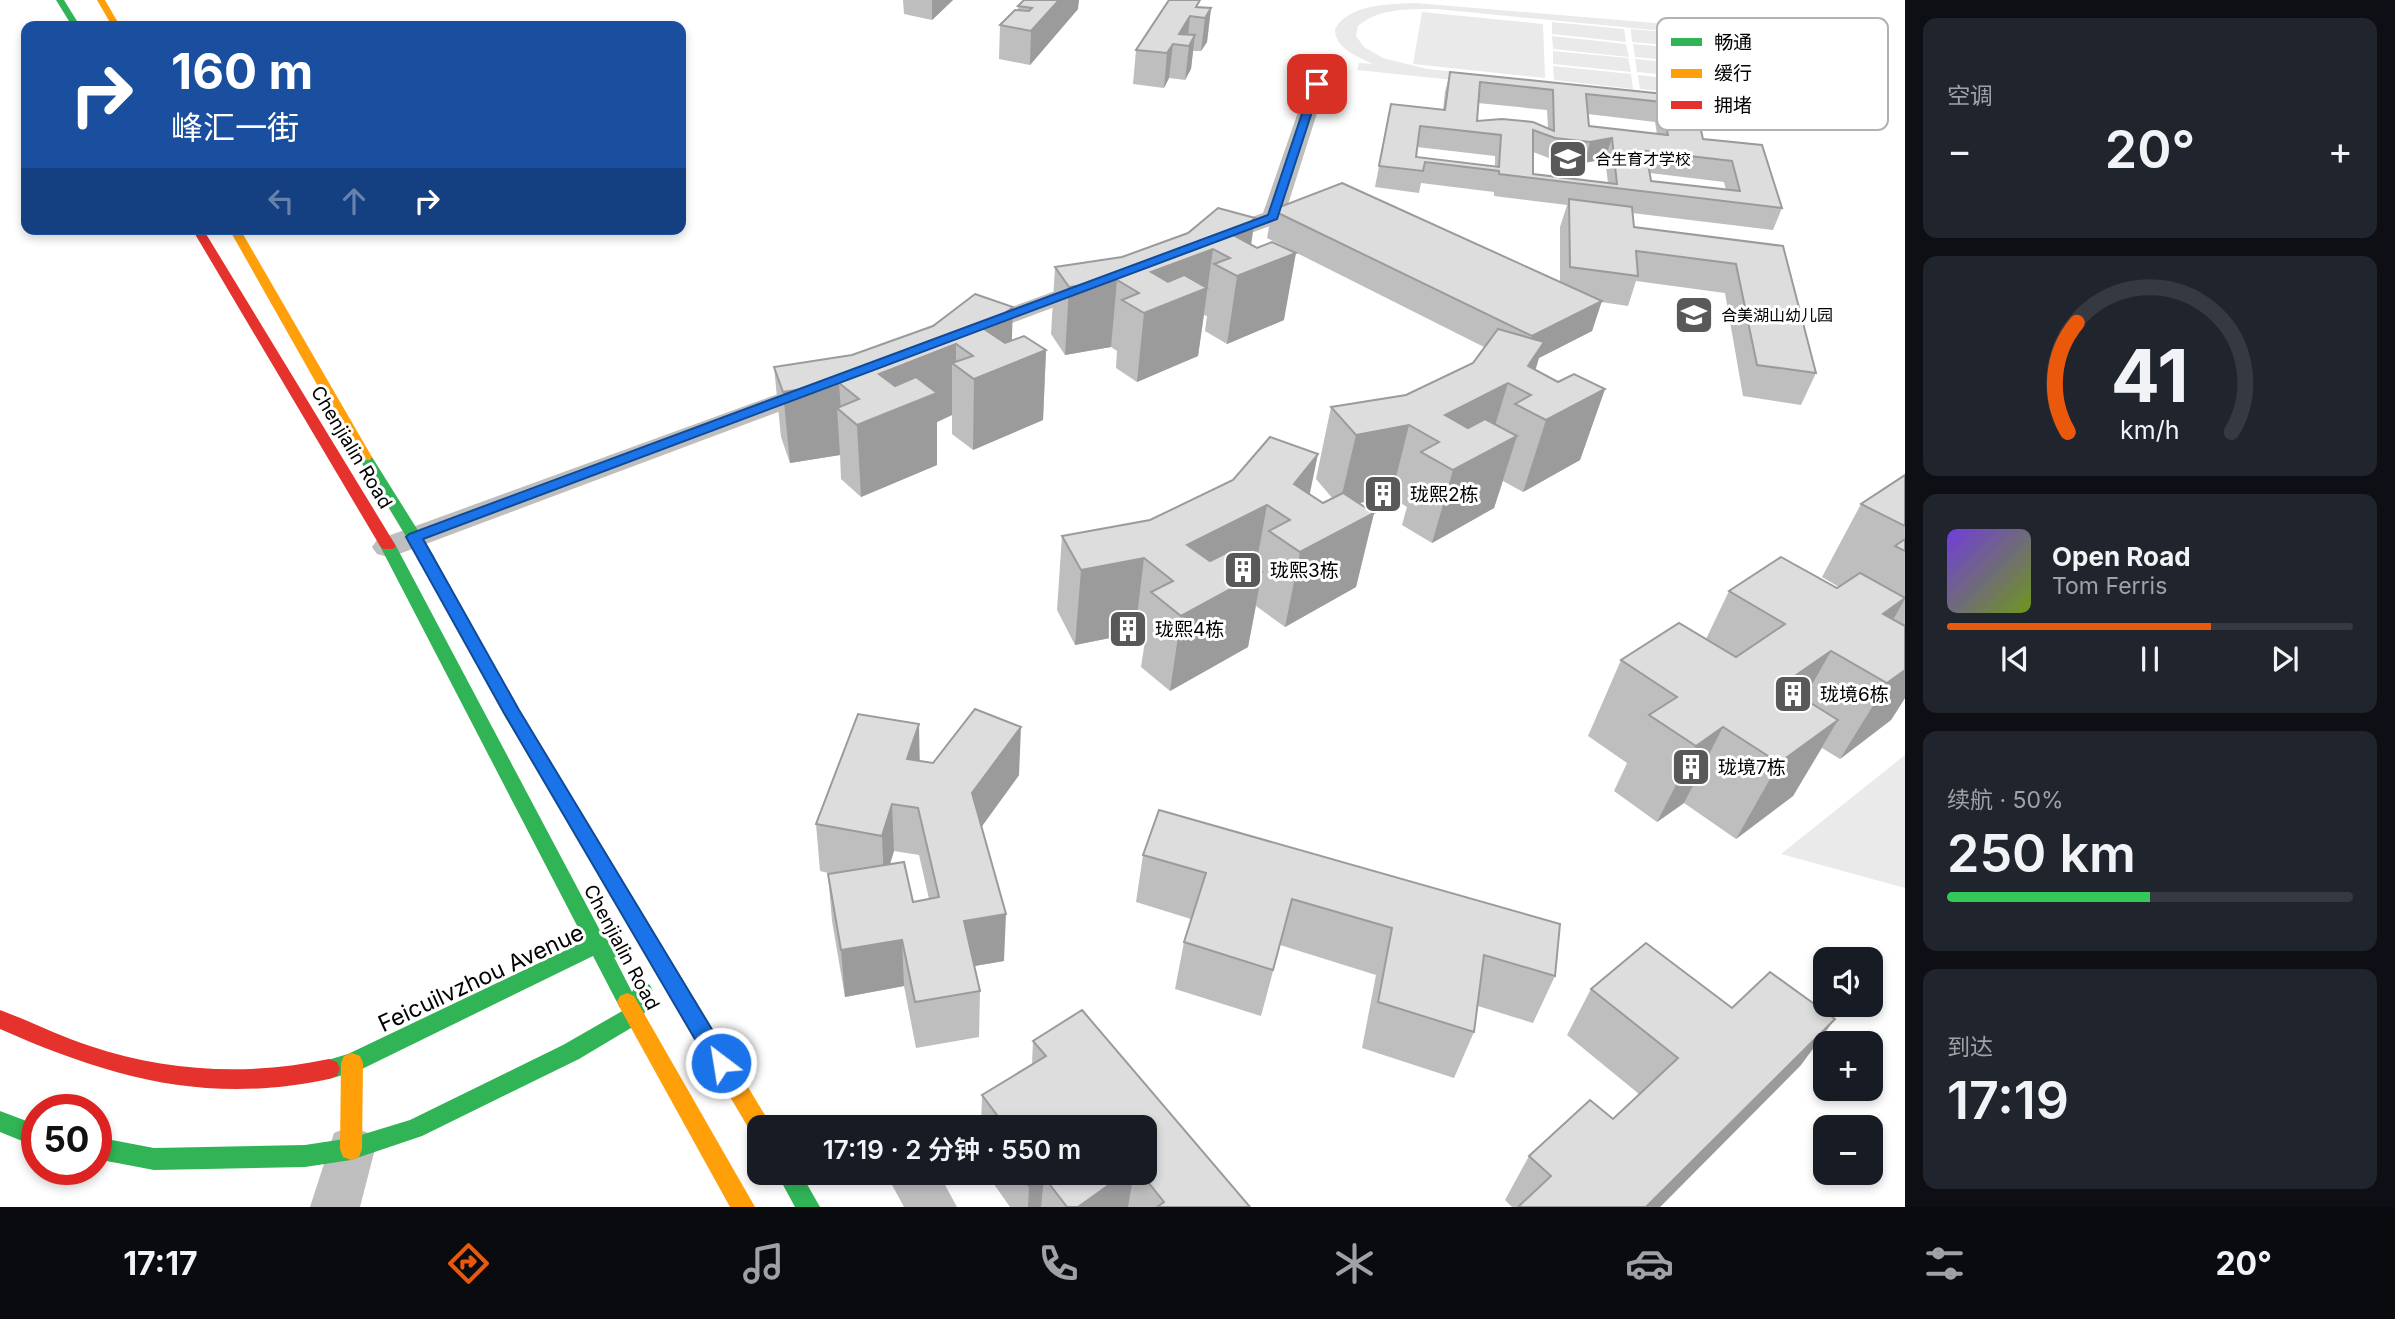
<!DOCTYPE html>
<html lang="zh">
<meta charset="utf-8">
<style>
body{margin:0;font-family:Inter,"Noto Sans SC",sans-serif;background:#20242c;color:#f1f3f6;height:100vh;display:flex;flex-direction:column;font-size:26px;white-space:nowrap}
*{box-sizing:border-box;margin:0}
p{font-size:23px;color:#9ea1a6}
.icon{flex:none;width:38px;height:38px;fill:none;stroke:currentColor;stroke-width:2;stroke-linecap:round;stroke-linejoin:round}
.map{position:relative;flex:1;overflow:hidden}
.panel{display:flex;flex-direction:column;gap:18px;padding:18px;background:#0d0f14;width:490px}
.panel>*{flex:none}
.banner{position:absolute;left:21px;top:21px;width:665px;height:214px;border-radius:14px;box-shadow:0 4px 10px #0003;background:#1a4fa0;color:#fff;overflow:hidden}
.fabs{position:absolute;left:1813px;top:947px;display:grid;gap:14px}
.fabs a{display:grid;place-items:center;width:70px;height:70px;border-radius:14px;background:#171b24;box-shadow:0 4px 10px #0003;font-size:35px}
.speed{position:absolute;left:21px;top:1094px;display:flex;gap:14px;font-size:35px;font-weight:700;text-align:center}
.speed>*{display:grid;place-content:center;width:91px;height:91px;border-radius:50%;background:#171b24;box-shadow:0 4px 10px #0003;line-height:1}
.speed .limit{border:10px solid #d22;background:#fff;color:#111}
.pin{position:absolute;display:grid;place-items:center;width:60px;height:60px;color:#fff;margin:-30px;border-radius:14px;box-shadow:0 4px 10px #0006}
.me{position:absolute;width:77px;margin:-38px;rotate:329deg;stroke-linejoin:round;filter:drop-shadow(0 0 5px #0008)}
.turn{display:flex;align-items:center;gap:24px;height:147px;padding:0 35px;font-size:32px}
.turn .icon{width:91px;height:91px;stroke-width:2.5}
.turn b{display:block;font-size:49px;line-height:60px}
.lanes{display:flex;align-items:center;height:66px;padding:0 35px;background:#0003;justify-content:center;gap:35px;direction:ltr}
.lanes .off{opacity:.35}
.big{font-size:52px;font-weight:600;line-height:1.1}
.panel .tile{flex:1;display:flex;flex-direction:column;justify-content:center;gap:10px;min-width:0;padding:0 24px;border-radius:14px;background:#20242c}
.panel .dial{align-items:center;gap:0}
.dial svg{height:182px;overflow:visible;fill:none;stroke:#363941;stroke-width:7;stroke-linecap:round;text-anchor:middle}
.dial text{fill:#f1f3f6;stroke:none}
.song{display:flex;align-items:center;gap:21px}
.cover{width:84px;height:84px;border-radius:10px;background:linear-gradient(135deg,hsl(260 70% 55%),hsl(80 70% 35%))}
.played{height:7px;border-radius:4px;background:linear-gradient(90deg,#ea580c 65%,#363941 65%)}
.keys{display:flex;justify-content:space-around;direction:ltr}
.heat{display:flex;justify-content:space-between;align-items:center;font-size:38px;direction:ltr}
.charge{height:10px;border-radius:5px;background:linear-gradient(90deg,#34c759 50%,#363941 0)}
.trip{position:absolute;left:747px;top:1115px;width:410px;height:70px;border-radius:14px;background:#171b24;box-shadow:0 4px 10px #0003;font-weight:600;line-height:70px;text-align:center}
.menu{display:flex;height:112px;justify-content:space-around;align-items:center;background:#090b0e;color:#9ea1a6}
.menu .icon{width:49px;height:49px}
.menu .current{color:#ea580c}
.menu b{font-size:32px;color:#f1f3f6}
main{display:flex;flex:1;min-height:0}
.map>svg:first-child{display:block}
.green{fill:#eaeaea;fill-rule:evenodd}
.lines{fill:none;stroke-linecap:round;stroke-linejoin:round}
.street{fill:#bebebe;fill-rule:evenodd}
.fast{fill:#30b455;fill-rule:evenodd}
.slow{fill:#ff9f0a;fill-rule:evenodd}
.jam{fill:#e5322d;fill-rule:evenodd}
.wall{fill:#bebebe;fill-rule:evenodd}
.shaded-wall{fill:#9b9b9b}
.building{fill:#ddd;stroke:#9b9b9b;stroke-width:2;fill-rule:evenodd}
.route{fill:#1a73e8;stroke:#114b97;stroke-width:2}
.labels{text-anchor:middle;stroke-width:6;stroke-linejoin:round;paint-order:stroke}
.far-poi-label{font-size:16px;fill:#000;stroke:#fff;text-anchor:start}
.street-label{font-size:19px;fill:#000;stroke:#fff}
.poi-label{font-size:19px;fill:#000;stroke:#fff;text-anchor:start}
.near-street-label{font-size:23px;fill:#000;stroke:#fff}
.key{fill:#fff;stroke:#b2b2b2;stroke-width:2}
.key-label{font-size:19px;fill:#000}
</style>
<main>
<div class="map">
<svg width="1905" height="1207" viewBox="0 0 1905 1207">
<rect width="100%" height="100%" fill="#fff"/>
<g class="green">
<path d="M1415 3 1667 24C1700 28 1793 41 1799 81 1787 109 1731 107 1706 106L1357 70 1359 63 1373 64C1357 56 1335 49 1335 29 1349 4 1389 4 1415 3ZM1436 9 1684 33 1689 34 1631 29 1632 42 1708 49 1706 37C1727 42 1773 51 1776 78 1767 96 1740 97 1722 98L1717 83 1638 75 1640 89 1716 97 1682 96 1427 69 1383 58 1364 47 1356 36 1358 26C1378 8 1410 9 1436 9Z"/>
<path d="M1422 12 1543 24 1545 78 1413 64Z"/>
<path d="M1552 22 1624 29 1626 42 1552 34Z"/>
<path d="M1552 36 1626 44 1629 57 1553 49Z"/>
<path d="M1633 44 1709 51 1713 65 1635 57Z"/>
<path d="M1553 51 1628 58 1631 72 1553 64Z"/>
<path d="M1635 59 1713 66 1717 80 1637 72Z"/>
<path d="M1553 66 1631 74 1633 89 1554 80Z"/>
<path d="M1905 755V888L1781 854Z"/>
</g>
<g class="lines">
<g class="street">
<path d="M1323 60 1332 66 1284 217 1281 222 1221 244H1205L1201 239 1205 234 1263 213 1314 66Z"/>
<path d="M1094 277 1103 279 1106 284 1103 289 980 335 971 338 962 335 958 330 962 325Z"/>
<path d="M819 379 829 381 833 387 829 393 399 554 388 557 377 554 372 547 377 540Z"/>
<path d="M351 1126 368 1133 375 1149 360 1207H310L334 1133Z"/>
<path d="M885 1172H938L957 1207H904Z"/>
</g>
<g class="fast">
<path d="M56 0H64L80 26H72Z"/>
<path d="M365 453 372 457 432 553 519 711 618 873 621 878 618 883 611 886 604 883 503 713 416 553 358 457Z"/>
<path d="M388 541 396 546 604 938 630 944 633 950 630 956 623 959 614 957 632 992 636 985 643 982 650 985 653 991 641 1022 579 1059 422 1136 351 1160 305 1167 154 1170 96 1159V1137L154 1148 305 1145 351 1138 410 1120 563 1045 624 1010 620 1008 593 956 360 1070 329 1079 321 1076 318 1069 321 1062 348 1054 585 941 380 546Z"/>
<path d="M0 1111 37 1125V1147L0 1132Z"/>
<path d="M776 1172H800L820 1207H795Z"/>
</g>
<g class="slow">
<path d="M97 0H105L120 26H112Z"/>
<path d="M229 229H240L372 457 370 460H360L358 457Z"/>
<path d="M611 870 618 873 768 1120 771 1127H760V1137L752 1134 604 883 601 878 604 873Z"/>
<path d="M627 993 634 996 755 1207H730L620 1008 617 1002 620 996Z"/>
<path d="M352 1053 360 1056 363 1063 362 1149 359 1157 351 1160 343 1157 340 1149 341 1063 344 1056Z"/>
</g>
<g class="jam">
<path d="M192 229H203L396 546 393 549H383L380 546Z"/>
<path d="M0 1010C30 1021 59 1036 90 1046 167 1072 250 1076 329 1059L337 1062 340 1069 337 1076 329 1079C207 1105 111 1078 0 1029Z"/>
</g>
</g>
<g class="wall">
<path d="M903 0H932V2V0H953L932 20 904 14Z"/>
<path d="M1018 6 1078 9 1030 65 999 59 1000 25 1018 10Z"/>
<path d="M1200 7 1211 8 1207 42 1201 51H1193L1191 69 1185 80 1169 78 1164 88 1133 84 1136 50Z"/>
<path d="M1450 72 1693 97 1703 139 1762 145 1782 208 1773 230 1632 213 1634 227 1783 246 1816 373 1801 405 1743 396 1725 293 1636 281 1628 306 1601 302 1592 331 1539 358 1535 370 1558 382 1605 389 1580 460 1523 492 1503 481 1494 508 1432 543 1402 525 1407 507 1391 497 1359 503 1374 513 1356 587 1285 627 1256 606 1248 647 1170 691 1141 667 1145 641 1135 633 1075 645 1057 610 1062 536 1310 495 1323 503 1333 499 1316 479 1331 407 1406 395 1473 363 1484 347 1267 238 1272 210 1560 282V227L1567 205 1494 196V192L1421 183 1419 193 1375 187 1391 104 1443 110 1445 92ZM1478 103 1547 110 1548 128 1477 121ZM1588 114 1655 122 1657 134 1589 126ZM1417 147 1495 156V166L1416 157ZM1533 152 1549 158 1584 163 1605 159 1608 183 1533 174ZM1650 173 1724 182 1726 190 1651 181Z"/>
<path d="M1251 245 1284 320 1227 344 1205 331 1207 316 1204 315 1198 356 1137 382 1116 368 1117 351 1111 347 1065 355 1051 334 1055 267Z"/>
<path d="M933 326 1012 341 1046 350 1043 420 973 450 952 434V415L937 422V465L861 497 841 479 840 455 790 463 781 437 774 367 852 355Z"/>
<path d="M1905 475V698L1891 720 1840 759 1822 748 1793 796 1736 839 1684 803 1657 822 1614 791 1627 763 1588 736 1621 660 1706 639 1729 591 1837 588 1839 587 1822 577 1861 504Z"/>
<path d="M920 761 1019 775 982 826 1004 961 974 966 980 991 979 1037 916 1048 904 986 845 997 832 921 828 874H832L820 871 816 824ZM894 851 919 855 929 899 913 902 890 864Z"/>
<path d="M1143 855 1555 976 1533 1023 1478 1006 1474 1032 1454 1078 1362 1048 1376 975 1280 945 1261 1016 1175 989 1184 942 1191 919 1136 902Z"/>
<path d="M1591 989 1801 1065 1660 1207H1512L1505 1200 1529 1156 1613 1119 1639 1094 1567 1035Z"/>
<path d="M1033 1041 1250 1207H1010L991 1180V1172H1144V1127H981L982 1095 1032 1064Z"/>
</g>
<g class="shaded-wall">
<path d="M932 0H953L932 20Z"/>
<path d="M1059 0H1079L1078 9 1030 65 1031 31Z"/>
<path d="M1211 8 1207 42 1201 51 1205 18Z"/>
<path d="M1190 16 1187 45 1179 34Z"/>
<path d="M1195 35 1191 69 1185 80 1189 46Z"/>
<path d="M1173 44 1169 78 1164 88 1167 53Z"/>
<path d="M1612 138 1605 159 1584 163 1590 142Z"/>
<path d="M1255 218 1247 273 1296 253 1284 320 1227 344 1237 276 1235 236Z"/>
<path d="M1213 249 1198 356 1137 382 1144 313 1151 272Z"/>
<path d="M1117 280 1111 347 1065 355 1069 287Z"/>
<path d="M1602 301 1592 331 1539 358 1528 394 1522 366 1532 336Z"/>
<path d="M1013 307 1011 364 1046 350 1043 420 973 450 974 379 984 329Z"/>
<path d="M956 344V366L952 363V415L937 422V465L861 497 857 425 879 374Z"/>
<path d="M839 383 841 411 837 408 840 455 790 463 783 392Z"/>
<path d="M1508 383 1487 452 1517 436 1494 508 1432 543 1453 470 1445 415Z"/>
<path d="M1605 389 1580 460 1523 492 1546 420Z"/>
<path d="M1409 425 1391 497 1339 507 1356 435Z"/>
<path d="M1318 454 1303 527 1290 520 1294 484Z"/>
<path d="M1267 505 1254 577 1262 572 1248 647 1170 691 1181 616 1187 545Z"/>
<path d="M1374 513 1356 587 1285 627 1300 552Z"/>
<path d="M1144 558 1135 633 1075 645 1081 570Z"/>
<path d="M1905 599 1864 670 1883 614Z"/>
<path d="M1831 651 1788 727 1782 685Z"/>
<path d="M1905 670V698L1891 720 1840 759 1887 683Z"/>
<path d="M1838 720 1793 796 1736 839 1779 763Z"/>
<path d="M919 724 920 771 907 759Z"/>
<path d="M1021 727 1019 775 972 840V793Z"/>
<path d="M1723 727 1684 803 1657 822 1696 746Z"/>
<path d="M892 804 894 851 884 883 882 836Z"/>
<path d="M1006 914 1004 961 963 968 964 921Z"/>
<path d="M902 940 904 986 845 997 841 950Z"/>
<path d="M1835 1019 1801 1065 1660 1207H1646Z"/>
<path d="M1127 1172H1134L1128 1207H1078Z"/>
<path d="M1044 1177 1041 1207H1028L1029 1186Z"/>
</g>
<g class="building">
<path d="M1024 0H1059L1031 31 1000 25 1015 10 1029 11 1032 8 1018 6Z"/>
<path d="M1169 0H1200L1196 7 1211 8 1205 18 1190 16 1179 34 1195 35 1189 46 1173 44 1167 53 1136 50Z"/>
<path d="M1450 72 1693 97 1703 139 1762 145 1782 208 1499 174V171L1425 162 1423 171 1379 166 1391 104 1445 110ZM1480 82 1553 90 1554 131 1533 122 1502 119 1477 121ZM1586 94 1662 102 1668 135 1589 126ZM1420 126 1501 135 1499 167 1416 157ZM1533 130 1555 138 1590 142 1612 138 1617 184 1533 174ZM1646 151 1732 161 1740 191 1651 181Z"/>
<path d="M1342 183 1602 301 1532 336 1272 210Z"/>
<path d="M1569 199 1632 207 1634 227 1783 246 1816 373 1757 365 1736 264 1636 251 1638 276 1570 267Z"/>
<path d="M1218 208 1255 218 1235 236 1257 248 1272 242 1296 253 1237 276 1214 264 1230 258 1213 249 1151 272 1168 282 1184 275 1207 288 1144 313 1122 300 1139 293 1117 280 1069 287 1055 267 1122 257 1188 233Z"/>
<path d="M975 294 1013 307 984 329 1005 343 1024 336 1046 350 974 379 952 363 973 356 956 344 879 374 895 386 916 377 937 393 857 425 837 408 859 399 839 383 783 392 774 367 852 355 933 326Z"/>
<path d="M1498 329 1544 342 1528 366 1558 382 1574 374 1605 389 1546 420 1515 404 1531 395 1508 383 1445 415 1468 428 1485 419 1517 436 1453 470 1421 452 1439 442 1409 425 1356 435 1331 407 1406 395 1473 363Z"/>
<path d="M1270 437 1318 454 1294 484 1323 503 1343 493 1374 513 1300 552 1269 531 1290 520 1267 505 1187 545 1210 561 1232 550 1262 572 1181 616 1151 592 1173 581 1144 558 1081 570 1062 536 1150 520 1233 480Z"/>
<path d="M1905 475V526L1861 504Z"/>
<path d="M1905 539V551L1895 546Z"/>
<path d="M1781 557 1837 588 1860 573 1905 598 1883 614 1905 626V670L1887 683 1831 651 1782 685 1838 720 1779 763 1723 727 1696 746 1649 715 1677 697 1621 660 1679 623 1736 657 1785 624 1729 591Z"/>
<path d="M975 709 1021 727 972 793 1006 914 964 921 980 991 915 1002 902 940 841 950 828 874 904 862 913 902 939 897 918 808 892 804 882 836 816 824 858 714 919 724 907 759 933 763Z"/>
<path d="M1159 810 1560 924 1555 976 1484 955 1474 1032 1378 1002 1392 928 1292 899 1273 970 1184 942 1206 873 1143 855Z"/>
<path d="M1646 943 1732 1008 1770 972 1835 1019 1646 1207H1518L1551 1176 1529 1156 1590 1100 1613 1119 1678 1058 1591 989Z"/>
<path d="M1082 1010 1250 1207H1157L1164 1202 1140 1172H1144V1127H1006L982 1095 1046 1056 1033 1041Z"/>
<path d="M1020 1172H1127L1078 1207H1067L1044 1177 1029 1186Z"/>
</g>
<path class="route" d="M1317 81 1321 84 1277 219 423 539 519 710 728 1056 732 1063 728 1070 721 1073 713 1070 504 713 406 537 409 534 1268 215 1312 84Z"/>
<defs>
<g id="school-square" transform="scale(2.0125)"><rect x="-9" y="-9" width="18" height="18" rx="4" fill="#595959" stroke="#fff"/><path d="M0-5L7-2L0 1L-7-2ZM-4 1L0 2.5L4 1V4Q0 6-4 4Z" fill="#fff"/></g>
<g id="building-square" transform="scale(2.0125)"><rect x="-9" y="-9" width="18" height="18" rx="4" fill="#595959" stroke="#fff"/><path d="M-4-6H4V6H1V3H-1V6H-4ZM-2.5-4.3h1.7v1.8h-1.7ZM.8-4.3h1.7v1.8H.8ZM-2.5-1h1.7V.8h-1.7ZM.8-1h1.7V.8H.8Z" fill="#fff"/></g>
</defs>
<g fill-rule="evenodd">
<use href="#school-square" x="1568" y="159"/>
<use href="#school-square" x="1694" y="315"/>
<use href="#building-square" x="1383" y="494"/>
<use href="#building-square" x="1243" y="570"/>
<use href="#building-square" x="1128" y="629"/>
<use href="#building-square" x="1793" y="694"/>
<use href="#building-square" x="1691" y="767"/>
</g>
<g class="labels">
<g class="far-poi-label">
<text x="1595" y="165">合生育才学校</text>
<text x="1721" y="321">合美湖山幼儿园</text>
</g>
<g class="street-label">
<text transform="translate(352 447) rotate(59)" y="7">Chenjialin Road</text>
<text transform="translate(622 947) rotate(62)" y="7">Chenjialin Road</text>
</g>
<g class="poi-label">
<text x="1410" y="501">珑熙2栋</text>
<text x="1270" y="577">珑熙3栋</text>
<text x="1155" y="636">珑熙4栋</text>
<text x="1820" y="701">珑境6栋</text>
<text x="1718" y="774">珑境7栋</text>
</g>
<g class="near-street-label">
<text transform="translate(481 978) rotate(-25)" y="8">Feicuilvzhou Avenue</text>
</g>
</g>
<rect x="1657" y="18" width="231" height="112" rx="10" class="key"/>
<rect x="1671" y="38" width="31" height="8" fill="#30b455"/>
<rect x="1671" y="69" width="31" height="9" fill="#ff9f0a"/>
<rect x="1671" y="101" width="31" height="8" fill="#e5322d"/>
<g class="key-label">
<text x="1714" y="49">畅通</text>
<text x="1714" y="80">缓行</text>
<text x="1714" y="112">拥堵</text>
</g>
</svg>
<div class="fabs">
<a><svg class="icon" aria-label="sound" viewBox="0 0 24 24"><path d="M4 9h4l5-4v14l-5-4H4zM17 9q2 3 0 6"/></svg></a>
<a>+</a>
<a>−</a>
</div>
<div class="speed"><div class="limit">50</div></div>
<div class="pin" style="left:1317px;top:84px;background:#d93025"><svg class="icon" aria-label="arrive" viewBox="0 0 24 24"><path d="M6 21V4h12l-3 4 3 4H6"/></svg></div>
<svg class="me" style="left:721px;top:1063px" viewBox="-20 -20 40 40"><circle r="17" fill="#1a73e8" stroke="#fff" stroke-width="3"/><path d="M0-11L8 9 0 5-8 9z" fill="#fff"/></svg>
<div class="trip">17:19 · 2 分钟 · 550 m</div>
<div class="banner">
<div class="turn"><svg class="icon" aria-label="right" viewBox="0 0 24 24"><path d="M7 20v-9h11M14 6l5 5-5 5"/></svg><div><b>160 m</b>峰汇一街</div></div>
<div class="lanes"><svg class="icon off" aria-label="left" viewBox="0 0 24 24"><path d="M17 20v-9H6M10 6l-5 5 5 5"/></svg><svg class="icon off" aria-label="ahead" viewBox="0 0 24 24"><path d="M12 20V5M6 11l6-6 6 6"/></svg><svg class="icon" aria-label="right" viewBox="0 0 24 24"><path d="M7 20v-9h11M14 6l5 5-5 5"/></svg></div>
</div>
</div>
<section class="panel">
<div class="tile"><p>空调</p>
<div class="heat"><a>−</a><b class="big">20°</b><a>+</a></div>
</div>
<div class="tile dial"><svg viewBox="0 0 100 80">
<path d="M14 69A42 42 0 1 1 86 69"/>
<path d="M14 69A42 42 0 0 1 18 21" stroke="#ea580c"/>
<text x="50" y="56" font-size="32" font-weight="700">41</text>
<text x="50" y="72" font-size="11">km/h</text>
</svg></div>
<div class="tile">
<div class="song"><i class="cover"></i><div><b>Open Road</b><p>Tom Ferris</p></div></div>
<div class="played"></div>
<div class="keys"><svg class="icon" aria-label="previous" viewBox="0 0 24 24"><path d="M18 5L8 12l10 7zM5 5v14"/></svg><svg class="icon" aria-label="pause" viewBox="0 0 24 24"><path d="M8 5v14M16 5v14"/></svg><svg class="icon" aria-label="next" viewBox="0 0 24 24"><path d="M6 5l10 7-10 7zM19 5v14"/></svg></div>
</div>
<div class="tile"><p>续航 · 50%</p><b class="big">250 km</b><div class="charge"></div></div>
<div class="tile"><p>到达</p><b class="big">17:19</b></div>
</section>
</main>
<nav class="menu">
<b>17:17</b>
<svg class="icon current" aria-label="directions" viewBox="0 0 24 24"><path d="M12 3l9 9-9 9-9-9zM9 14v-3h6M13 9l2 2-2 2"/></svg>
<svg class="icon" aria-label="music" viewBox="0 0 24 24"><path d="M9 18V5l10-2v13"/><circle cx="6" cy="18" r="3"/><circle cx="16" cy="16" r="3"/></svg>
<svg class="icon" aria-label="phone" viewBox="0 0 24 24"><path d="M5 4h4l2 5-3 2q2 4 5 5l2-3 5 2v4C11 20 4 13 5 4z"/></svg>
<svg class="icon" aria-label="climate" viewBox="0 0 24 24"><path d="M12 3v18M4 7l16 10M4 17L20 7"/></svg>
<svg class="icon" aria-label="car" viewBox="0 0 24 24"><path d="M5 17H2v-5l4-1 3-4h7l3 4 3 1v5h-3M9 17h6M6 11h13"/><circle cx="7" cy="17" r="2"/><circle cx="17" cy="17" r="2"/></svg>
<svg class="icon" aria-label="filters" viewBox="0 0 24 24"><path d="M4 7h16M4 17h16"/><circle cx="9" cy="7" r="2"/><circle cx="15" cy="17" r="2"/></svg>
<b>20°</b>
</nav>
